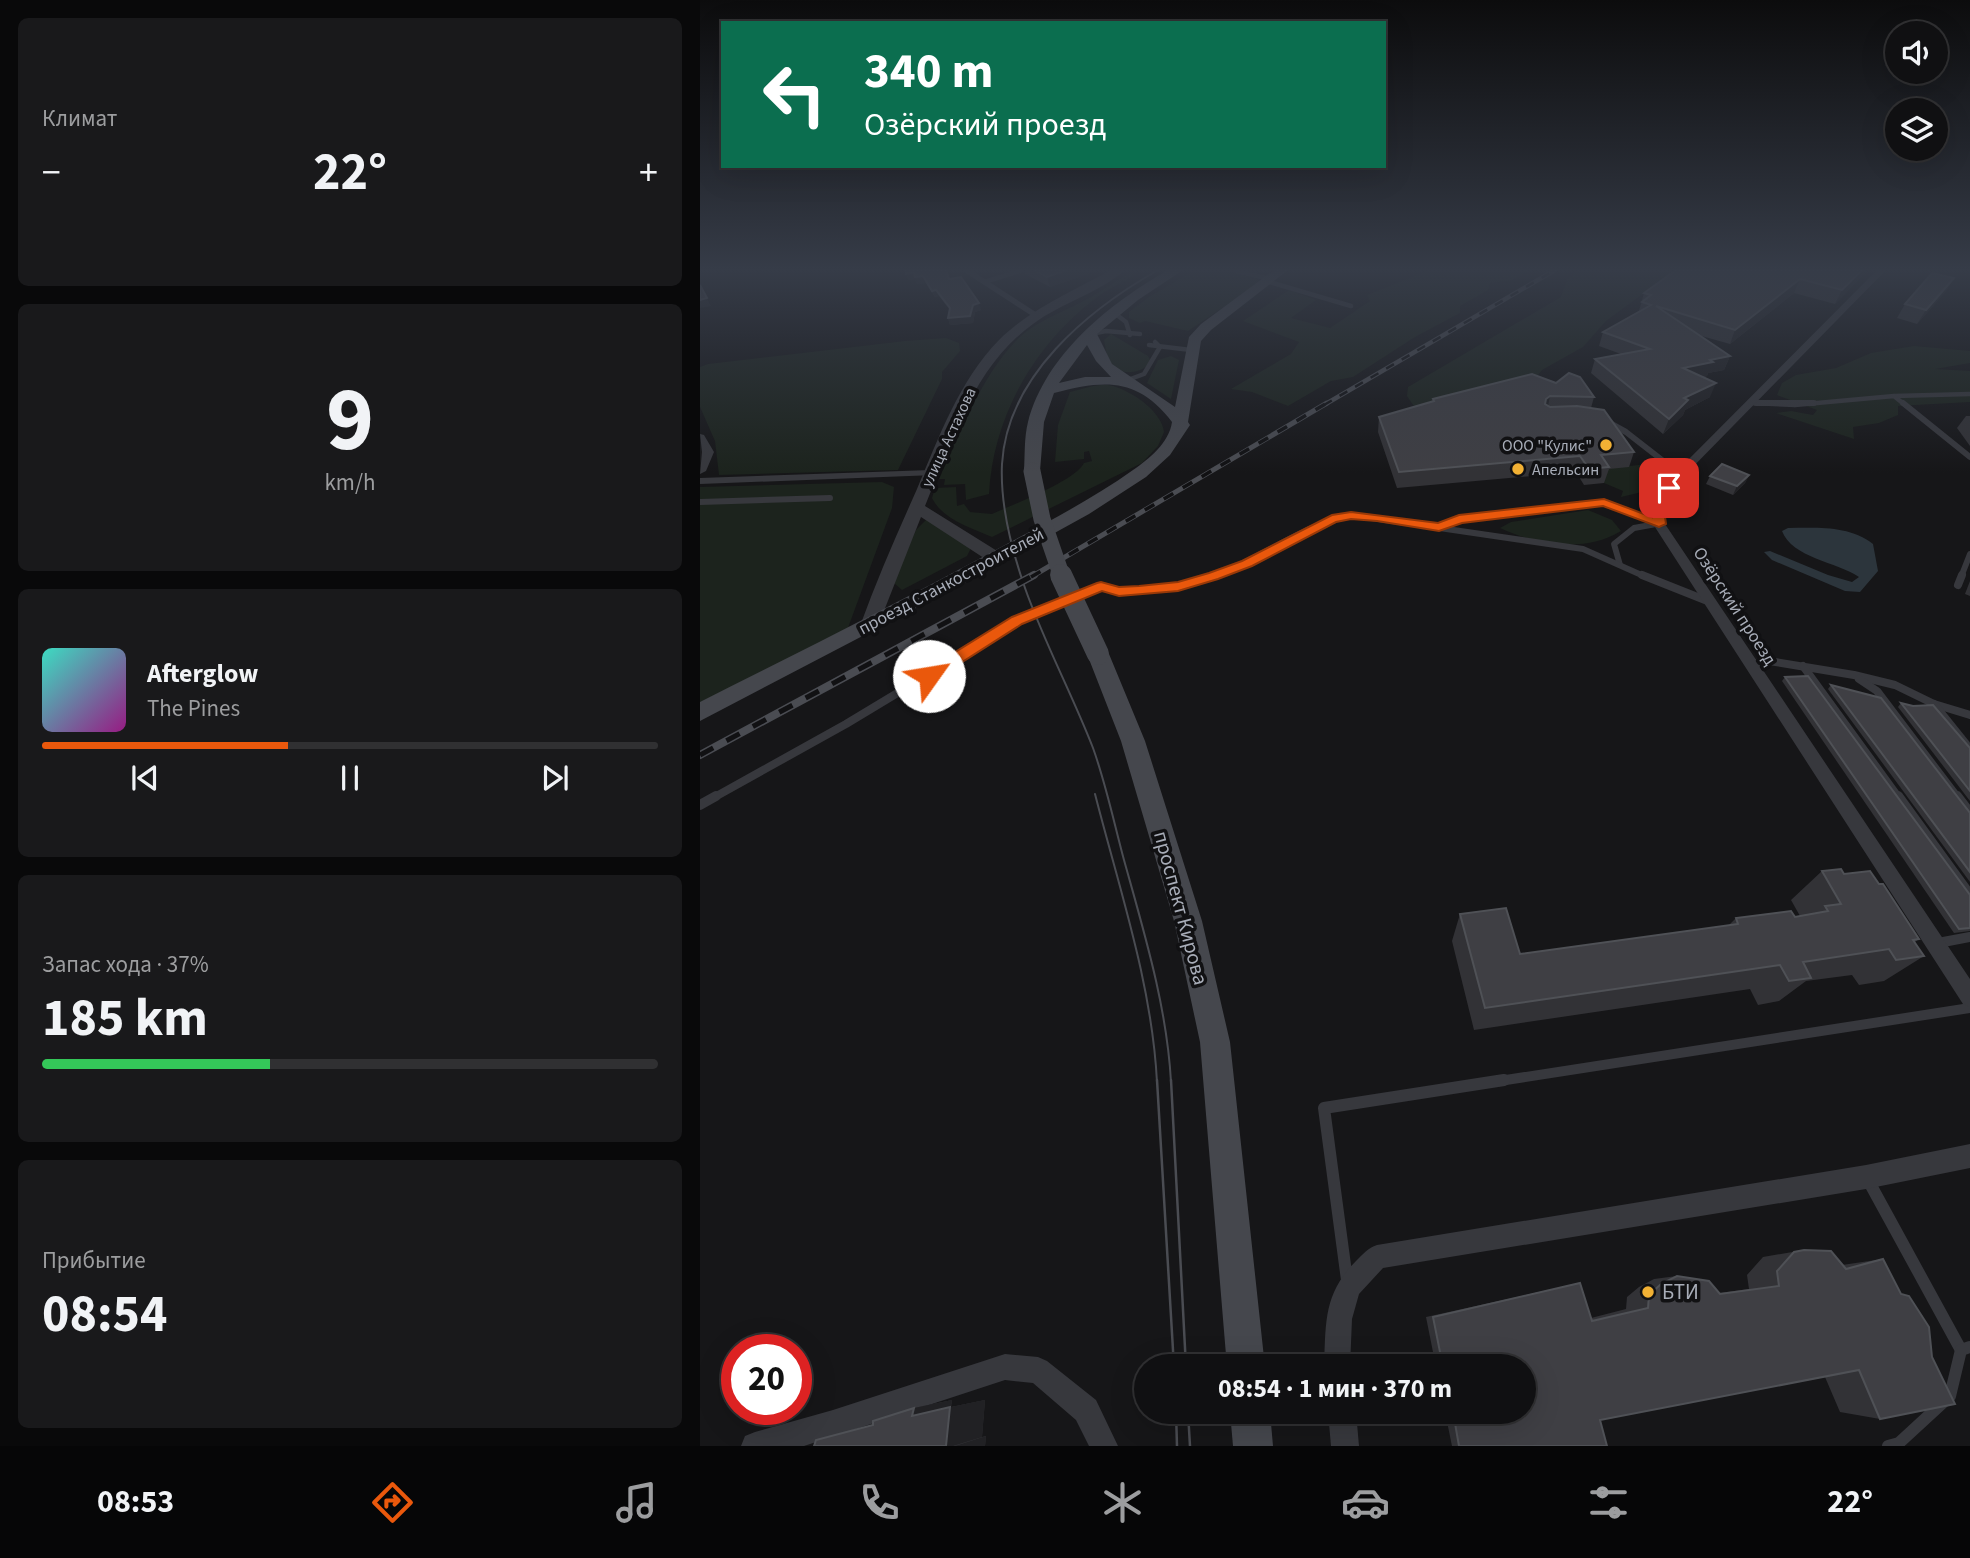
<!DOCTYPE html>
<html lang="ru">
<meta charset="utf-8">
<style>
body{margin:0;font-family:"Source Sans 3",sans-serif;background:#19191b;color:#f1f3f6;height:100vh;display:flex;flex-direction:column;font-size:26px;white-space:nowrap}
*{box-sizing:border-box;margin:0}
p{font-size:23px;color:#9c9d9f}
.icon{flex:none;width:38px;height:38px;fill:none;stroke:currentColor;stroke-width:2;stroke-linecap:round;stroke-linejoin:round}
.map{position:relative;flex:1;overflow:hidden}
.panel{display:flex;flex-direction:column;gap:18px;padding:18px;background:#09090a;width:700px}
.panel>*{flex:none}
.hud{position:absolute;left:21px;top:21px;width:665px;height:147px;border-radius:0px;box-shadow:0 7px 28px #0002,0 0 0 2px #303032;background:#0b6e4f;color:#fff;overflow:hidden}
.buttons{position:absolute;left:1185px;top:21px;display:grid;gap:14px}
.buttons a{display:grid;place-items:center;width:63px;height:63px;border-radius:50%;background:#101012;box-shadow:0 7px 28px #0002,0 0 0 2px #303032;font-size:35px}
.speed{position:absolute;left:21px;top:1334px;display:flex;gap:14px;font-size:35px;font-weight:700;text-align:center}
.speed>*{display:grid;place-content:center;width:91px;height:91px;border-radius:50%;background:#101012;box-shadow:0 7px 28px #0002,0 0 0 2px #303032;line-height:1}
.speed .limit{border:10px solid #d22;background:#fff;color:#111}
.pin{position:absolute;display:grid;place-items:center;width:60px;height:60px;color:#fff;margin:-30px;border-radius:14px;box-shadow:0 4px 10px #0006}
.me{position:absolute;width:77px;margin:-38px;rotate:58deg;stroke-linejoin:round;filter:drop-shadow(0 0 5px #0008)}
.turn{display:flex;align-items:center;gap:24px;height:147px;padding:0 28px;font-size:32px}
.turn .icon{width:91px;height:91px;stroke-width:2.5}
.turn b{display:block;font-size:49px;line-height:60px}
.big{font-size:52px;font-weight:700;line-height:1.1}
.panel .widget{flex:1;display:flex;flex-direction:column;justify-content:center;gap:10px;min-width:0;padding:0 24px;border-radius:10px;background:#19191b}
.panel .dial{align-items:center;gap:0}
.dial b{font-size:91px;line-height:1}
.song{display:flex;align-items:center;gap:21px}
.cover{width:84px;height:84px;border-radius:10px;background:linear-gradient(135deg,hsl(170 70% 55%),hsl(310 70% 35%))}
.played{height:7px;border-radius:4px;background:linear-gradient(90deg,#ea580c 40%,#303032 40%)}
.keys{display:flex;justify-content:space-around;direction:ltr}
.heat{display:flex;justify-content:space-between;align-items:center;font-size:38px;direction:ltr}
.charge{height:10px;border-radius:5px;background:linear-gradient(90deg,#34c759 37%,#303032 0)}
.trip{position:absolute;left:434px;top:1354px;width:402px;height:70px;border-radius:35px;background:#101012;box-shadow:0 7px 28px #0002,0 0 0 2px #303032;font-weight:700;line-height:70px;text-align:center}
.menu{display:flex;height:112px;justify-content:space-around;align-items:center;background:#060607;color:#9c9d9f}
.menu .icon{width:49px;height:49px}
.menu .current{color:#ea580c}
.menu b{font-size:32px;color:#f1f3f6}
main{display:flex;flex:1;min-height:0}
.map>svg:first-child{display:block}
.green{fill:#1c231d}
.water{fill:#2c353c}
.lines{fill:none;stroke-linecap:round;stroke-linejoin:round}
.service-far4{stroke:#37383d;stroke-width:4.5}
.service-far3{stroke:#37383d;stroke-width:6}
.service-far2{stroke:#37383d;stroke-width:8}
.service-far1{stroke:#37383d;stroke-width:10}
.service{stroke:#37383d;stroke-width:12}
.minor{fill:#37383d;fill-rule:evenodd}
.tertiary{fill:#37383d;fill-rule:evenodd}
.secondary{fill:#45474d;fill-rule:evenodd}
.tram-far1{stroke:#4a4c52;stroke-width:2}
.tram{stroke:#4a4c52;stroke-width:2.5}
.rail-far2-casing{stroke:#4a4c52;stroke-width:4.5}
.rail-far1-casing{stroke:#4a4c52;stroke-width:5}
.rail-casing{stroke:#4a4c52;stroke-width:8}
.rail-far2{stroke:#111113;stroke-width:2.5;stroke-dasharray:9;stroke-linecap:butt}
.rail-far1{stroke:#111113;stroke-width:3.5;stroke-dasharray:11;stroke-linecap:butt}
.rail{stroke:#111113;stroke-width:5;stroke-dasharray:15;stroke-linecap:butt}
.secondary-bridge-far1{stroke:#45474d;stroke-width:17}
.secondary-bridge{stroke:#45474d;stroke-width:22}
.wall{fill:#323236}
.shaded-wall{fill:#212124}
.building{fill:#3f3f44;stroke:#4f5156;stroke-width:2}
.route{fill:#ea580c;stroke:#983908;stroke-width:2}
.poi-dot{fill:#f2b134;stroke:#111113;stroke-width:2.5}
.labels{text-anchor:middle;stroke-width:7;stroke-linejoin:round;paint-order:stroke}
.far-street-label{font-size:16px;fill:#a8adb8;stroke:#111113}
.far-poi-label{font-size:16px;fill:#a8adb8;stroke:#111113;text-anchor:end}
.street-label{font-size:18px;fill:#a8adb8;stroke:#111113}
.near-street-label{font-size:21px;fill:#a8adb8;stroke:#111113}
.near-poi-label{font-size:21px;fill:#a8adb8;stroke:#111113;text-anchor:start}
</style>
<main>
<section class="panel">
<div class="widget"><p>Климат</p>
<div class="heat"><a>−</a><b class="big">22°</b><a>+</a></div>
</div>
<div class="widget dial"><b>9</b><p>km/h</p></div>
<div class="widget">
<div class="song"><i class="cover"></i><div><b>Afterglow</b><p>The Pines</p></div></div>
<div class="played"></div>
<div class="keys"><svg class="icon" aria-label="previous" viewBox="0 0 24 24"><path d="M18 5L8 12l10 7zM5 5v14"/></svg><svg class="icon" aria-label="pause" viewBox="0 0 24 24"><path d="M8 5v14M16 5v14"/></svg><svg class="icon" aria-label="next" viewBox="0 0 24 24"><path d="M6 5l10 7-10 7zM19 5v14"/></svg></div>
</div>
<div class="widget"><p>Запас хода · 37%</p><b class="big">185 km</b><div class="charge"></div></div>
<div class="widget"><p>Прибытие</p><b class="big">08:54</b></div>
</section>
<div class="map">
<svg width="1270" height="1446" viewBox="0 0 1270 1446">
<rect width="100%" height="100%" fill="#161618"/>
<g class="green">
<path d="M495 270H525L561 280 558 284 488 331 445 321 440 323 429 318V312L449 297Z"/>
<path d="M730 270H830L812 280 790 283 788 290 760 306V313L715 337 653 377 631 381 588 406 552 392 531 389 591 354 599 342 543 321 589 290 616 300 591 318 630 328 670 301 667 295Z"/>
<path d="M879 270H975L906 321 883 347 842 370 829 387 732 412 713 405 707 396 708 387 861 297 868 277Z"/>
<path d="M430 273 437 274C423 282 408 289 396 298 334 345 293 417 289 494L266 500 265 484 244 485 245 479H239C258 435 288 361 327 331 346 317 368 310 389 298 403 290 416 281 430 273Z"/>
<path d="M411 334 448 356 451 362C441 373 430 374 415 370L407 356 404 340Z"/>
<path d="M246 338 259 343 260 351 242 372V379L198 470 19 475 15 441 0 407V367L8 364 205 341Z"/>
<path d="M1214 346 1270 351V363L1235 369 1270 371V402L1198 406V415L1179 423 1153 427 1154 439 1076 413 1091 411 1113 415 1117 410 1077 395 1082 383 1096 375 1136 368 1171 353Z"/>
<path d="M471 356 479 360 471 399 447 383 458 360Z"/>
<path d="M393 386C400 385 409 384 416 387 434 393 462 412 464 432L458 446 442 463 292 537C271 528 242 519 232 498L235 488 256 487 257 506 264 504 270 512 292 514C312 505 375 481 384 463L392 461 389 451 384 452V459L355 462 358 425 370 392Z"/>
<path d="M955 463 950 468 956 471 957 477 938 493 921 497 923 491 904 483 896 470Z"/>
<path d="M182 482 194 487 192 508 145 636 0 707V487Z"/>
<path d="M888 510 912 520 921 531C886 553 836 545 800 528L811 522Z"/>
<path d="M226 520 233 521 271 548 267 556 202 590 193 582 216 530Z"/>
</g>
<path class="water" d="M1088 528C1117 528 1148 525 1173 544L1178 571 1160 592 1145 591 1072 560 1064 552 1070 551 1128 575 1152 582 1159 577C1137 562 1092 558 1082 531Z"/>
<g class="lines">
<g class="service-far4">
<path d="M532 270 570 279"/>
<path d="M566 281 651 306"/>
<path d="M284 282 323 270"/>
<path d="M413 312 426 322 430 335"/>
<path d="M391 334 406 331 440 334"/>
<path d="M449 345 491 350"/>
<path d="M425 381 444 374 460 347 455 342"/>
<path d="M1194 396 1270 394"/>
<path d="M1050 403 1095 405"/>
<path d="M1095 405 1194 396 1205 405"/>
</g>
<g class="service-far3">
<path d="M1056 403H1114"/>
<path d="M1203 403 1270 457"/>
<path d="M906 421 926 432 980 474"/>
<path d="M0 502 130 498"/>
<path d="M741 527 759 519 904 503 959 524"/>
<path d="M920 565 914 544 934 528 956 524"/>
<path d="M510 577C559 561 601 525 651 515L883 549 946 577"/>
<path d="M1261 577 1270 554"/>
</g>
<g class="service-far2">
<path d="M942 575 1010 602"/>
<path d="M1258 585 1262 575"/>
<path d="M1049 664 1069 661 1154 675 1195 685 1234 704 1270 715"/>
<path d="M1103 666 1199 798"/>
<path d="M1159 679 1177 691 1258 798"/>
<path d="M1234 704 1270 749"/>
<path d="M13 798 146 724 317 621 402 587 419 592 478 586 515 575"/>
</g>
<g class="service-far1">
<path d="M1198 796 1270 895"/>
<path d="M1257 796 1270 813"/>
<path d="M0 805 16 796"/>
<path d="M1238 943 1270 937"/>
<path d="M793 1082 1270 1008"/>
</g>
<g class="service">
<path d="M1168 1180 1261 1350"/>
<path d="M647 1280 624 1108 804 1080"/>
<path d="M1188 1446 1199 1443 1250 1396 1261 1350 1270 1347"/>
</g>
<g class="minor">
<path d="M261 270H271L342 316 335 318Z"/>
<path d="M1177 270H1186L984 476 963 502 965 524 1270 979V1007L1263 1004 953 524 951 502 976 472Z"/>
<path d="M0 434 4 435 14 452 6 471 0 474 2 452Z"/>
<path d="M231 470 235 471V475L0 484V478Z"/>
<path d="M1270 1144V1168L1166 1189 683 1268 659 1294 652 1319 650 1367H624C626 1323 623 1294 656 1261 663 1254 668 1248 677 1245L1166 1165Z"/>
<path d="M305 1354 338 1357 347 1361 396 1400 418 1446H389L376 1420 333 1383 305 1380 104 1446H41L45 1436 55 1432 133 1410Z"/>
<path d="M628 1412H656L659 1446H631Z"/>
</g>
<path class="tertiary" d="M411 270H425C399 293 361 303 333 324 273 367 252 441 225 506L302 554 305 558 302 562H290L221 517 178 626 176 631H162L160 626C177 579 197 534 217 489 239 437 259 381 299 340 330 309 373 291 411 270Z"/>
<g class="secondary">
<path d="M468 270H483L438 300 397 334 412 364 475 407 489 337 501 324 574 270H588L511 330 501 341 488 422 490 425 470 455 446 477 389 514 266 582 0 721V702C97 653 194 605 290 553 338 527 388 502 433 470 449 459 469 443 472 422 437 377 405 380 354 393L344 422 340 471 332 476 324 471C325 455 324 438 328 422 346 354 409 304 468 270ZM387 345 396 361 411 377H385L359 383Z"/>
<path d="M398 646 405 649 409 654 445 741 502 921 530 1042 565 1367H527L500 1042 474 921 421 741 387 654 391 649Z"/>
<path d="M530 1412H570L573 1446H533Z"/>
</g>
<g class="tram-far1">
<path d="M458 270C388 310 307 376 302 464 300 506 311 548 325 588 344 642 372 694 393 748 406 784 414 823 424 860 444 932 467 1007 471 1082"/>
<path d="M395 794C419 888 452 984 457 1082"/>
</g>
<g class="tram">
<path d="M457 1080 474 1367"/>
<path d="M471 1080 486 1367"/>
<path d="M476 1412 477 1446"/>
<path d="M488 1412 490 1446"/>
</g>
<g class="rail-far2-casing">
<path id="rail-far2" d="M624 405 855 270"/>
</g>
<g class="rail-far1-casing">
<path id="rail-far1" d="M331 577 627 403"/>
</g>
<g class="rail-casing">
<path id="rail" d="M0 755 334 575"/>
</g>
<use href="#rail-far2" class="rail-far2"/>
<use href="#rail-far1" class="rail-far1"/>
<use href="#rail" class="rail"/>
<path class="secondary-bridge-far1" d="M332 471 342 519 362 577"/>
<path class="secondary-bridge" d="M361 575 398 654"/>
</g>
<g class="wall">
<path d="M324 270H399L350 287 325 274Z"/>
<path d="M976 270H1168L1135 304 1094 293 1030 344 998 335 1030 356 1024 370 1008 373 1007 376 1004 377 1010 397 985 410 983 415 963 434 891 373 895 359 921 354 899 346 903 332 939 311 944 293Z"/>
<path d="M206 274 249 279 281 310 275 312 273 323 250 325 248 318 250 310 239 296 235 297 226 283 217 284 215 279 209 280Z"/>
<path d="M1254 278 1246 291 1217 324 1197 318 1205 304Z"/>
<path d="M832 374 894 397 891 408 934 452 929 467 909 469 904 483 884 485 876 472 697 488 678 432 679 417 732 402 733 399Z"/>
<path d="M1266 416H1270V446L1257 428Z"/>
<path d="M1049 475 1045 483 1033 495 1006 484 1010 476Z"/>
<path d="M1270 581V596L1265 594Z"/>
<path d="M1085 677 1270 895V931L1254 933 1082 681Z"/>
<path d="M1131 685 1270 813V882L1128 689Z"/>
<path d="M1201 703 1270 748V801L1198 707Z"/>
<path d="M1122 871 1144 874 1179 884 1219 939 1215 942 1224 956 1184 981 1159 985 1152 975 1106 981 1079 1001 1058 1005 1050 989 774 1030 752 941 760 914 820 954 1029 925 1036 918 1100 916 1091 900Z"/>
<path d="M1104 1250 1142 1265 1183 1259 1180 1419 1140 1412 1125 1377 900 1420 907 1446H752L745 1412H824V1367H736L726 1317 880 1283 891 1318 926 1309 927 1297 939 1287 954 1279 977 1276 1019 1293 1049 1289 1047 1275 1063 1257Z"/>
<path d="M252 1400 251 1407 285 1400 282 1437 286 1436 285 1446H114L173 1425 214 1408Z"/>
</g>
<g class="shaded-wall">
<path d="M366 270H399L350 287 347 277Z"/>
<path d="M1162 270H1168L1135 304 1142 290Z"/>
<path d="M214 272 223 276 226 283 217 284 215 279 209 280 206 274Z"/>
<path d="M1254 278 1246 291 1217 324 1226 310Z"/>
<path d="M1100 279 1094 293 1030 344 1035 330Z"/>
<path d="M2 289 11 306 0 308V300Z"/>
<path d="M236 290 239 296 235 297 232 291Z"/>
<path d="M279 303 281 310 275 312 273 323 250 325 248 318 273 305Z"/>
<path d="M1030 356 1024 370 1008 373 1007 376 977 382 983 368 1010 360Z"/>
<path d="M1016 383 1010 397 985 410 983 415 963 434 969 419 984 398Z"/>
<path d="M850 396 847 411 842 414 846 399Z"/>
<path d="M1049 475 1045 483 1033 495 1037 486Z"/>
<path d="M252 1400 251 1407 285 1400 282 1437 253 1446H246L212 1416 214 1408Z"/>
<path d="M286 1436 285 1446H255Z"/>
</g>
<g class="building">
<path d="M206 270H246L249 279 261 277 279 303 273 305 270 316 248 318 250 308 236 290 232 291 223 276 215 277 214 272 206 274Z"/>
<path d="M335 270H366L347 277Z"/>
<path d="M976 270H1162L1142 290 1100 279 1035 330 956 306 1030 356 1010 360 1013 362 983 368 1016 383 984 398 988 400 969 419 895 359 950 349 903 332 951 305 942 302 951 295 944 293Z"/>
<path d="M1232 273 1254 278 1226 310 1205 304Z"/>
<path d="M0 285 7 298 0 300Z"/>
<path d="M869 373 880 377 894 397 850 396 846 399 845 404 850 407 877 406 904 410 934 452 901 455 909 467 889 469 880 456 699 472 679 417 734 401 733 399 832 374 856 383Z"/>
<path d="M1022 464 1049 475 1037 486 1010 476Z"/>
<path d="M1108 676 1270 895V928L1259 929 1085 677Z"/>
<path d="M1131 685 1181 698 1270 813V872Z"/>
<path d="M1201 703 1213 706 1233 705 1270 748V791Z"/>
<path d="M1141 869 1144 874 1170 871 1179 884H1183L1219 939 1213 940 1224 956 1196 960 1189 949 1103 962 1111 978 1089 981 1080 965 785 1008 760 914 806 908 820 954 1038 924 1036 918 1091 911 1095 917 1128 911 1125 906 1141 904 1122 871Z"/>
<path d="M1104 1250 1131 1251 1146 1269 1183 1259 1201 1294 1209 1296 1229 1327 1232 1357 1255 1404 1180 1419 1159 1370 900 1420 907 1446H759L753 1412H824V1367H743L733 1317 880 1283 892 1321 948 1308 949 1295 961 1284 977 1276 1009 1281 1020 1294 1079 1286 1077 1271 1094 1252Z"/>
<path d="M250 1407 246 1446H114L116 1440 173 1425V1421L214 1408 212 1416Z"/>
</g>
<linearGradient id="sky" x2="0" y2="1"><stop stop-color="#0c0c0d"/><stop offset="0.57" stop-color="#363c48"/><stop offset="1" stop-color="#363c48" stop-opacity="0"/></linearGradient>
<rect width="1270" height="473" fill="url(#sky)"/>
<path class="route" d="M969 484 975 488 963 502 966 524 959 527 903 506 762 523 739 531 677 521 651 519 636 522 552 566 518 579 478 591 419 596 402 591 322 624 234 680H223L221 676 223 672 312 617 397 583 401 582 419 587 439 586 478 582 509 573 542 561 632 515 651 512 738 523 759 515 904 499 952 517 951 502 964 485Z"/>
<g class="poi-dot">
<circle cx="906" cy="445" r="7"/>
<circle cx="818" cy="469" r="7"/>
<circle cx="948" cy="1292" r="7"/>
</g>
<g class="labels">
<g class="far-street-label">
<text transform="translate(248 437) rotate(-65)" y="6">улица Астахова</text>
</g>
<g class="far-poi-label">
<text x="892" y="451">ООО "Кулис"</text>
<text x="832" y="475" text-anchor="start">Апельсин</text>
</g>
<g class="street-label">
<text transform="translate(251 581) rotate(-28)" y="6">проезд Станкостроителей</text>
<text transform="translate(1035 606) rotate(57)" y="6">Озёрский проезд</text>
</g>
<g class="near-street-label">
<text transform="translate(481 908) rotate(75)" y="7">проспект Кирова</text>
</g>
<g class="near-poi-label">
<text x="962" y="1299">БТИ</text>
</g>
</g>
</svg>
<div class="buttons">
<a><svg class="icon" aria-label="sound" viewBox="0 0 24 24"><path d="M4 9h4l5-4v14l-5-4H4zM17 9q2 3 0 6"/></svg></a>
<a><svg class="icon" aria-label="layers" viewBox="0 0 24 24"><path d="M12 4l9 5-9 5-9-5zM3 14l9 5 9-5"/></svg></a>
</div>
<div class="speed"><div class="limit">20</div></div>
<div class="pin" style="left:969px;top:488px;background:#d93025"><svg class="icon" aria-label="arrive" viewBox="0 0 24 24"><path d="M6 21V4h12l-3 4 3 4H6"/></svg></div>
<svg class="me" style="left:229px;top:676px" viewBox="-20 -20 40 40"><circle r="19" fill="#fff"/><path d="M0-13L10 11 0 6-10 11z" fill="#ea580c"/></svg>
<div class="trip">08:54 · 1 мин · 370 m</div>
<div class="hud">
<div class="turn"><svg class="icon" aria-label="left" viewBox="0 0 24 24"><path d="M17 20v-9H6M10 6l-5 5 5 5"/></svg><div><b>340 m</b>Озёрский проезд</div></div>
</div>
</div>
</main>
<nav class="menu">
<b>08:53</b>
<svg class="icon current" aria-label="directions" viewBox="0 0 24 24"><path d="M12 3l9 9-9 9-9-9zM9 14v-3h6M13 9l2 2-2 2"/></svg>
<svg class="icon" aria-label="music" viewBox="0 0 24 24"><path d="M9 18V5l10-2v13"/><circle cx="6" cy="18" r="3"/><circle cx="16" cy="16" r="3"/></svg>
<svg class="icon" aria-label="phone" viewBox="0 0 24 24"><path d="M5 4h4l2 5-3 2q2 4 5 5l2-3 5 2v4C11 20 4 13 5 4z"/></svg>
<svg class="icon" aria-label="climate" viewBox="0 0 24 24"><path d="M12 3v18M4 7l16 10M4 17L20 7"/></svg>
<svg class="icon" aria-label="car" viewBox="0 0 24 24"><path d="M5 17H2v-5l4-1 3-4h7l3 4 3 1v5h-3M9 17h6M6 11h13"/><circle cx="7" cy="17" r="2"/><circle cx="17" cy="17" r="2"/></svg>
<svg class="icon" aria-label="filters" viewBox="0 0 24 24"><path d="M4 7h16M4 17h16"/><circle cx="9" cy="7" r="2"/><circle cx="15" cy="17" r="2"/></svg>
<b>22°</b>
</nav>
